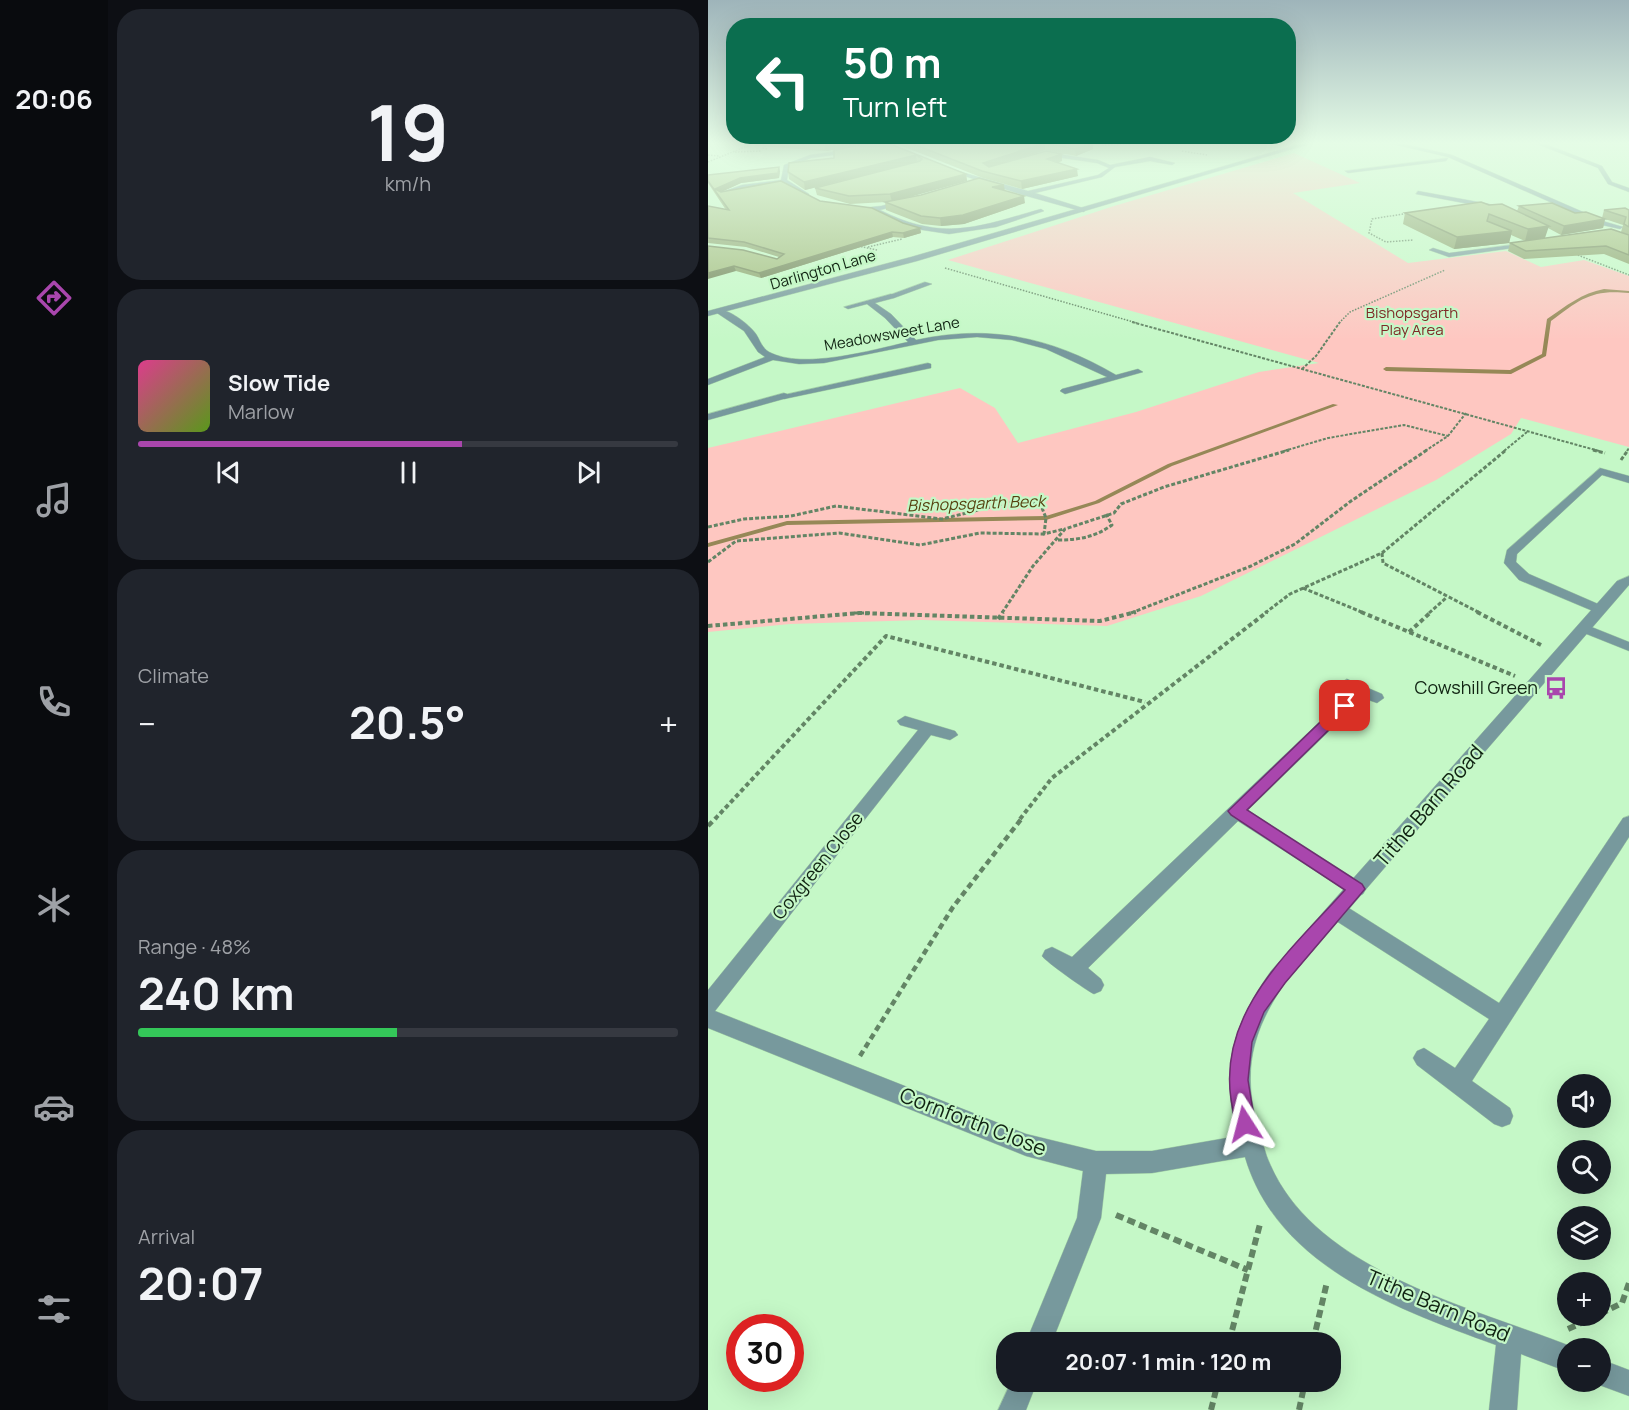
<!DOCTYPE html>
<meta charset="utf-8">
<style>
body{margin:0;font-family:Manrope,sans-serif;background:#20242c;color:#f1f3f6;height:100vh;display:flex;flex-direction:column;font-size:22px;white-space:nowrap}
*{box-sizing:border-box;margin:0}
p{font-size:20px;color:#9ea1a6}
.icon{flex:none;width:33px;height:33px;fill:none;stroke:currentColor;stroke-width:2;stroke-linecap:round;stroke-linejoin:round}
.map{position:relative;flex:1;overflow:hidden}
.panel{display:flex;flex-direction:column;gap:9px;padding:9px;background:#0d0f14;width:600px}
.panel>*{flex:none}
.hud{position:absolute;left:18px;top:18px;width:570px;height:126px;border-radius:24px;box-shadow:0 6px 24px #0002;background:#0b6e4f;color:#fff;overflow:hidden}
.controls{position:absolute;left:849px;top:1074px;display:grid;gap:12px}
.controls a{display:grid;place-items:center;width:54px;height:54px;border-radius:50%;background:#171b24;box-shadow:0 6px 24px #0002;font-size:30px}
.speed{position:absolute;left:18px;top:1314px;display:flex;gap:12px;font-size:30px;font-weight:700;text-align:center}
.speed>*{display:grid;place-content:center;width:78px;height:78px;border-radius:50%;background:#171b24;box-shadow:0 6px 24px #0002;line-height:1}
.speed .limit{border:9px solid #d22;background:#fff;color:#111}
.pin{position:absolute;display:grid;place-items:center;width:51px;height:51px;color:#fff;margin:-26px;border-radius:12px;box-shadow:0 3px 9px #0006}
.me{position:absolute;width:66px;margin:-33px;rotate:351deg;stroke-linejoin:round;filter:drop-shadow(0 0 4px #0008)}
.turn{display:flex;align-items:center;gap:21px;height:126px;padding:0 18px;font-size:27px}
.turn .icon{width:78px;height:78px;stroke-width:2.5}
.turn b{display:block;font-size:42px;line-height:51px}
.big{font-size:45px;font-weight:700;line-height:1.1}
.panel .tile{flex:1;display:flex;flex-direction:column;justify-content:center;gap:9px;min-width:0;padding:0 21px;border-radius:24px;background:#20242c}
.panel .dial{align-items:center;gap:0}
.dial b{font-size:78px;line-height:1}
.song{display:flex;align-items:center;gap:18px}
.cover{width:72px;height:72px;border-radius:9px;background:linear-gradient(135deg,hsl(330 70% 55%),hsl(90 70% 35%))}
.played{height:6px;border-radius:3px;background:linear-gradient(90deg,#a946ad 60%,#363941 60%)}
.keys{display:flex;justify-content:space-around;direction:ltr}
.heat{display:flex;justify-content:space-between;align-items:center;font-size:33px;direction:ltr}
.charge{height:9px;border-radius:4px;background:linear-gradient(90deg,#34c759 48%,#363941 0)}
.trip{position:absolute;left:288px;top:1332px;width:345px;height:60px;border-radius:24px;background:#171b24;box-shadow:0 6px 24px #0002;font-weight:700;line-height:60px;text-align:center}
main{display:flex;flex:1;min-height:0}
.tabs{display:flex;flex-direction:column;width:108px;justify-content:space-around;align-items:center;background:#090b0e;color:#9ea1a6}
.tabs .icon{width:42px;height:42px}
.tabs .active{color:#a946ad}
.tabs b{font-size:27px;color:#f1f3f6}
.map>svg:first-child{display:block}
.green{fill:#fec7c1}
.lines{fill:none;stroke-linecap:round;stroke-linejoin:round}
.stream{fill:#968857;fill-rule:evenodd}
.service-casing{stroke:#a4d2a6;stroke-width:1}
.minor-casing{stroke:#a4d2a6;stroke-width:1}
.tertiary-casing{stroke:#a4d2a6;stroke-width:1}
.path-far5{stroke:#638565;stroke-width:1.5;stroke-dasharray:1.5 1.5;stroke-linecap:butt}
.path-far4{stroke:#638565;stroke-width:2;stroke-dasharray:3 1.5;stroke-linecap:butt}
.path-far3{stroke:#638565;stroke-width:3;stroke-dasharray:4 2;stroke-linecap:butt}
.path-far2{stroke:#638565;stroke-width:4;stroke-dasharray:4.5 3;stroke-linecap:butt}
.path-far1{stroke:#638565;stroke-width:4.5;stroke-dasharray:6 4;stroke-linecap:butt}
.path{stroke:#638565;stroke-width:6;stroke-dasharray:8 4.5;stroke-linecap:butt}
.service{fill:#77999d;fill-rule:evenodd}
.minor{fill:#77999d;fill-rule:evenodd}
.tertiary{fill:#77999d;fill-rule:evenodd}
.wall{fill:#8ba16c}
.shaded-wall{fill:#718358}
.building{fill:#a2bb7e;stroke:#718358;stroke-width:1.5}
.route{fill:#a946ad;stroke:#6e2e70;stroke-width:1.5}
.labels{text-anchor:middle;stroke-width:4.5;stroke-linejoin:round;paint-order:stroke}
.far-street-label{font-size:15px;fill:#102312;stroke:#c5f8c7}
.far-park-label{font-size:15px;fill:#7e2a27;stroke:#c5f8c7}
.far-water-label{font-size:16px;font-style:italic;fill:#564210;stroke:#c5f8c7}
.poi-label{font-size:18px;fill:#102312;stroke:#c5f8c7;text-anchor:end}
.street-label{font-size:18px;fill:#102312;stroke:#c5f8c7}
.near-street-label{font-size:21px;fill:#102312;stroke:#c5f8c7}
</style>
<main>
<nav class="tabs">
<b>20:06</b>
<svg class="icon active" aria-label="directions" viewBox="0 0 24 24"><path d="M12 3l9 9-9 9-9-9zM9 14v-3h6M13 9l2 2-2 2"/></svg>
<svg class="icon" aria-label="music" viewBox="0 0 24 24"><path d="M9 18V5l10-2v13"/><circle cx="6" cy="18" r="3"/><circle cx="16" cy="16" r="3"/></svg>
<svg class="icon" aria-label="phone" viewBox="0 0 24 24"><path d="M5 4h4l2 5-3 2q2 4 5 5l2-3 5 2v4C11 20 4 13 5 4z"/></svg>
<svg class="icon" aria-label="climate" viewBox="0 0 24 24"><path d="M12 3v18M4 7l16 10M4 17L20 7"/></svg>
<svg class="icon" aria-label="car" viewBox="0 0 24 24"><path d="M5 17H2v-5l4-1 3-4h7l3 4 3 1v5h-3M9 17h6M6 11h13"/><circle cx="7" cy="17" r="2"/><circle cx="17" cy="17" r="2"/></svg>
<svg class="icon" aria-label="filters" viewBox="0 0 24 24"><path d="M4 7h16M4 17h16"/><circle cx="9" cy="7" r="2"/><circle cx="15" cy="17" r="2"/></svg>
</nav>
<section class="panel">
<div class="tile dial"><b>19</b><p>km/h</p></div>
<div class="tile">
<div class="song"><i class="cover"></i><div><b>Slow Tide</b><p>Marlow</p></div></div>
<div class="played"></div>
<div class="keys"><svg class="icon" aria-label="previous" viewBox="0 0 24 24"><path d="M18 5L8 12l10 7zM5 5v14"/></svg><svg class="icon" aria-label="pause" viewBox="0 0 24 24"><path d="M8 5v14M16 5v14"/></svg><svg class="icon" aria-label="next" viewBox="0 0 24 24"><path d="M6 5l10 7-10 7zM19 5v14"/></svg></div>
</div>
<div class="tile"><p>Climate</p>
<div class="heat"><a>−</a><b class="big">20.5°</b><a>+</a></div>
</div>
<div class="tile"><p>Range · 48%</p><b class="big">240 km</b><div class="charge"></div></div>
<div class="tile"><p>Arrival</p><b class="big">20:07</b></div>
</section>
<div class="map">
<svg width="921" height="1410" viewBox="0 0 921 1410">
<rect width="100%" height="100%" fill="#c5f8c7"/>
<path class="green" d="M586 153 652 183 585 193 700 263 798 251 833 267 876 260 921 276V447L813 418 803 434 728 480 493 596 399 626 214 620 82 624 0 632V448L252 388 287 408 310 443 428 412 551 372 611 363 240 260 406 206Z"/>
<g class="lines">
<g class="stream">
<path d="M896 289 921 291V293C884 289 872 299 843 321L838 356 803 374 678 371 675 369 678 367 802 370 834 354 839 319C858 306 874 293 896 289Z"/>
<path d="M625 404 630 405 464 466 391 503 338 520 79 525 0 547V543L79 521 338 516 387 501 460 464Z"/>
</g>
<g class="service-casing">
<g id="service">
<path d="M803 245 805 248 741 257 721 250 725 248 741 253Z"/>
<path d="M217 282 224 284 186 298 179 296Z"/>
<path d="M76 393 79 394V398L0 420V414Z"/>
<path d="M892 468 921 476V483L894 475 809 554 808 562 821 574 897 607 899 610 892 614 811 580 796 563 799 550Z"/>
<path d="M876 624 921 642V651L871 631 869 628Z"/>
<path d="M639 679 674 694 676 698 669 703 655 698 540 810 655 884 658 889 655 894 649 897 643 894 530 821 380 968 393 979 396 985 393 991 386 994C379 991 337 961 334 956L337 950 344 947 364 957 643 692 632 684Z"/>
<path d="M921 816V837L764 1081 802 1108 805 1116 802 1124 794 1127 786 1124 709 1065 705 1058 709 1051 716 1048 747 1068 781 1019 622 917 620 911 622 905 629 903 636 905 791 1003 915 818Z"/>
</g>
</g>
<g class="minor-casing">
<g id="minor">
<path d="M676 142H687L744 155 898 222 915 227 912 229 894 225 740 157Z"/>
<path d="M824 142H832L894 166 904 182 921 188V192L900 184 890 168Z"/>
<path d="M917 142H921V145Z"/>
<path d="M146 149 148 152 103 158 81 167 79 180 101 194V196C91 196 85 186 76 183 65 180 26 191 14 195L11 193 34 185 73 180 76 165 102 155Z"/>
<path d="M336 152 390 160 402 165 442 157 467 163 464 165 442 161 407 167 394 177 327 193 378 209 376 212 315 195 238 170 243 169 320 191 390 175 401 168 389 163 334 155Z"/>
<path d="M740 158 738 161 640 173 637 171Z"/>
<path d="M710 191 781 204 803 215 800 217 777 207 708 194Z"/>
<path d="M197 200 199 203 172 210C236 242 269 227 333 209L336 211 288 227 241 234 208 229 164 210 144 209 173 206Z"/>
<path d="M183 294 187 296 186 298 167 303 183 314 208 340C282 324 343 337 408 375L430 369 435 372 357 394 352 391 354 389 399 377 338 349 304 340 269 337 230 340 116 363 91 364 65 360 0 385V379L57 357 50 352 36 331 9 313V309C21 309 41 324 48 334 52 340 54 348 61 352 95 370 164 350 200 342L177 318 159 304 140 309 136 307Z"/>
<path d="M220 363 223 364V368L76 399 71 396Z"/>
<path d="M921 576V585L577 983C544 1031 533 1072 551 1130 555 1141 557 1154 562 1164 609 1273 768 1308 867 1348H860V1372L813 1354 809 1410H781L788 1345C692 1310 569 1267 537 1157L444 1173 398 1174 393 1218 344 1342H318L369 1218 375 1171 318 1156 0 1028V990L210 730 192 725 189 721 197 716 247 731 250 735 242 740 223 735 7 1011 318 1134 388 1151H444L530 1136C511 1071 525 1024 563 971L909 581Z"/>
<path d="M892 1359 921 1370V1396L883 1382H892Z"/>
<path d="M303 1382H329L318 1410H290Z"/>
</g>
</g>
<g class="tertiary-casing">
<path id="tertiary" d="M599 142H608L209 261 0 316V311L203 257Z"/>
</g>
<g class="path-far5">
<path d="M394 145 422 144"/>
<path d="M59 149 55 148 63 142"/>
<path d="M474 151 499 155"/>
<path d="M27 152 54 151"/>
<path d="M0 155 11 156"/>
<path d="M0 162 49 142"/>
<path d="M701 213 664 219 661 233 678 242 705 240"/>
<path d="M150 246 169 250"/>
<path d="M160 247 194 239"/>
<path d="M867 254 921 275"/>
<path d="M237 268 429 323"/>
<path d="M631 323 642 312 737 270"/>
</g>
<g class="path-far4">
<path d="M424 322 891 451"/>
<path d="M594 369 608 356 632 322"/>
<path d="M576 451 620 438 696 425 740 436"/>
<path d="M717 451 740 436 758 413"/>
<path d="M796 451 819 432"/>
<path d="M919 451 921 448"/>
</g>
<g class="path-far3">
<path d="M885 450 897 453"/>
<path d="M913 460 920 450"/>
<path d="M0 527 36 519 83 516 128 506 234 519 299 503H332L338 518 336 534 356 529"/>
<path d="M350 540C371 540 387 537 404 525L398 514"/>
<path d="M674 553 675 563 772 613"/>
<path d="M0 562 28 541 131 533 212 545 272 533 336 534"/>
<path d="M595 588 656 613"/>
<path d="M146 613H163"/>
<path d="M294 613 325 566 357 529 406 513 413 504 456 487 581 450"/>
<path d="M423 613 543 566 587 544 643 501 719 450"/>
<path d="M557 613 582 594 674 553 798 450"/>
<path d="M721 613 738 598"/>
</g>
<g class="path-far2">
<path d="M653 612 807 676"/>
<path d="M769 612 835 646"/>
<path d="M290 619 295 612"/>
<path d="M0 626 151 613 392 621 428 612"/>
<path d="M701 632 723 612"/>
<path d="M7 819 178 636 437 702"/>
<path d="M312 819 344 778 559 612"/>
</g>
<g class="path-far1">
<path d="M0 826 8 818"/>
<path d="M152 1056 245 907 314 818"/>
</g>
<g class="path">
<path d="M408 1215 540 1270"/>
<path d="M892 1314 914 1303 921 1283"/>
<path d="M860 1329 889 1316"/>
<path d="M521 1342 552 1224"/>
<path d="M605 1342 619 1282"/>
<path d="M503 1410 510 1382"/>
<path d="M591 1410 597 1382"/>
</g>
<use href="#service" class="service"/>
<use href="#minor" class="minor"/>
<use href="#tertiary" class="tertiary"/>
</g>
<g class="wall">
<path d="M39 142H167L118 151 39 145Z"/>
<path d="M177 142 258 174 259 181 192 199 297 191 317 203 256 224 233 226 214 224 178 210 177 202H178L142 204 109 195 107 188 209 162 97 190 81 179 80 172Z"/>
<path d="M184 142 385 143V149L368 156 337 150 310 159 354 161 350 162 370 176 314 189 275 178Z"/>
<path d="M72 171 71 178 33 183 13 192 112 201 212 228 213 233 196 238 185 237 53 278 28 271 0 246 69 259 71 257 38 247 0 243V206L18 210 0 183V175Z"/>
<path d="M781 205 809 211 811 206 867 213 897 219 895 228 853 235 840 228 817 241 803 235 801 243 746 249 695 224 697 213Z"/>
<path d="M896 210H921V264L896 254 816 259 800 251 802 243 913 232 915 225 894 218Z"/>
</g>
<g class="shaded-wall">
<path d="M128 142H167L118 151 116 145Z"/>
<path d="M337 143V150L276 171 275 163Z"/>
<path d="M385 143V149L368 156 367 149Z"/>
<path d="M354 154V161L340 166 339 159Z"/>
<path d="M208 155 209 162 97 190 96 182Z"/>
<path d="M71 167 72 171 71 178 33 183 9 194 7 189 32 178Z"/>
<path d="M369 169 370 176 314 189 313 181Z"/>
<path d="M258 174 259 181 184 202 182 194Z"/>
<path d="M296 185 297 192 284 187Z"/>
<path d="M316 196 317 203 256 224 233 226 232 218Z"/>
<path d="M897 219 895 228 853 235 856 226Z"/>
<path d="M841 226 837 238 817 241 820 229Z"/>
<path d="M212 228 213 233 196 238 195 233Z"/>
<path d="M804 231 801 243 746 249 749 237Z"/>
<path d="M184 232 185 237 53 278 51 273Z"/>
<path d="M26 266 28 271 0 279V273Z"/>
</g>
<g class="building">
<path d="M89 142H128L116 145Z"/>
<path d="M170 142H177L258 174 182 194 141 196 107 188 212 161 214 159 208 155 96 182 80 172 81 163 126 158V150Z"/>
<path d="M200 142H250L256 144 257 142 385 143 367 149 337 143 275 163 281 167 338 151 354 154 339 159 369 169 313 181 274 171Z"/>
<path d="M71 167 70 173 32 178 7 189 13 192 73 181 112 201 164 208 195 223 212 228 195 233 184 232 51 273 26 266 0 273V246L35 250 69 259 76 254 36 242 0 238V206L21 210 0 181V175Z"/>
<path d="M271 178 296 185 284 187 316 196 255 215 232 218 213 216 177 202 213 195Z"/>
<path d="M773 202 781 205 794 204 841 226 820 229 781 214 779 221 804 231 749 237 697 213Z"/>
<path d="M844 203 867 213 878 212 897 219 856 226 811 206Z"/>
<path d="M917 208 921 210V227L916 224 918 217 896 210Z"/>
<path d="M903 229 921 235V255L898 246 818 251 802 243Z"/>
</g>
<linearGradient id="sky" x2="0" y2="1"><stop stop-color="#9eb4ba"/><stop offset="0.42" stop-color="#e5fce6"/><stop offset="1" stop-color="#e5fce6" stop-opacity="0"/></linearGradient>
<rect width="921" height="340" fill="url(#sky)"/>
<path class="route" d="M637 701 644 706 642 709 539 810 654 884 657 889 577 983 556 1012 544 1042 540 1080 547 1124 544 1131 537 1134 530 1131C526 1121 525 1110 523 1099 510 1011 583 950 637 890L523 815 520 811 632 703Z"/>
<defs>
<g id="bus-bare" transform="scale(1.8)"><path d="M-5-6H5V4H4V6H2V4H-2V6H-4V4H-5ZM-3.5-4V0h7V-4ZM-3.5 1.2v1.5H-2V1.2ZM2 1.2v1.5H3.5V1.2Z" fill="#a946ad" stroke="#c5f8c7" stroke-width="2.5" paint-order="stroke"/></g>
</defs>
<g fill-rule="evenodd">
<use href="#bus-bare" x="848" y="688"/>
</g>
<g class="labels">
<g class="far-street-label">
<text transform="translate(115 270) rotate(-16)" y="5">Darlington Lane</text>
<text transform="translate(184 334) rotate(-10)" y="5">Meadowsweet Lane</text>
</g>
<g class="far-park-label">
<text x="704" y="318">Bishopsgarth<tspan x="704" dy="17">Play Area</tspan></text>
</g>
<g class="far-water-label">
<text transform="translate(268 503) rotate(-2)" y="6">Bishopsgarth Beck</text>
</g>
<g class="poi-label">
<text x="830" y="694">Cowshill Green</text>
</g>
<g class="street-label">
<text transform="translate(110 866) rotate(-51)" y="6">Coxgreen Close</text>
</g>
<g class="near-street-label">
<text transform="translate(721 806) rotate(-49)" y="7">Tithe Barn Road</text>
<text transform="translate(265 1122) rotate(21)" y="7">Cornforth Close</text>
<text transform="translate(730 1306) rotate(23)" y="7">Tithe Barn Road</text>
</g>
</g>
</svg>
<div class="controls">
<a><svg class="icon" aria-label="sound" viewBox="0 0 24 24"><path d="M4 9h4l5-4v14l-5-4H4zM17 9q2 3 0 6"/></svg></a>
<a><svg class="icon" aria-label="search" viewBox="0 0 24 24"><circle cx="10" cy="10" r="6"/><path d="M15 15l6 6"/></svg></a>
<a><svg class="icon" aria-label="layers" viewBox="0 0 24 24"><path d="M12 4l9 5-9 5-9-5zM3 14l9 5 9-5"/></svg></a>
<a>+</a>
<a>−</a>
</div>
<div class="speed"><div class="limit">30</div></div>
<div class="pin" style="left:637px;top:706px;background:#d93025"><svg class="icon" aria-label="arrive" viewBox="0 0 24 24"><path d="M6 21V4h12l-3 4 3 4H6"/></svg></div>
<svg class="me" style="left:537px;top:1124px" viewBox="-20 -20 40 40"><path d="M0-17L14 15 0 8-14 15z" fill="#a946ad" stroke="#fff" stroke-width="4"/></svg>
<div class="trip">20:07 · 1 min · 120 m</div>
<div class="hud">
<div class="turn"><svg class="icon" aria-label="left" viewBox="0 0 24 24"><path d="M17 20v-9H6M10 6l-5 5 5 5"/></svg><div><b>50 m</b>Turn left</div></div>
</div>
</div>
</main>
